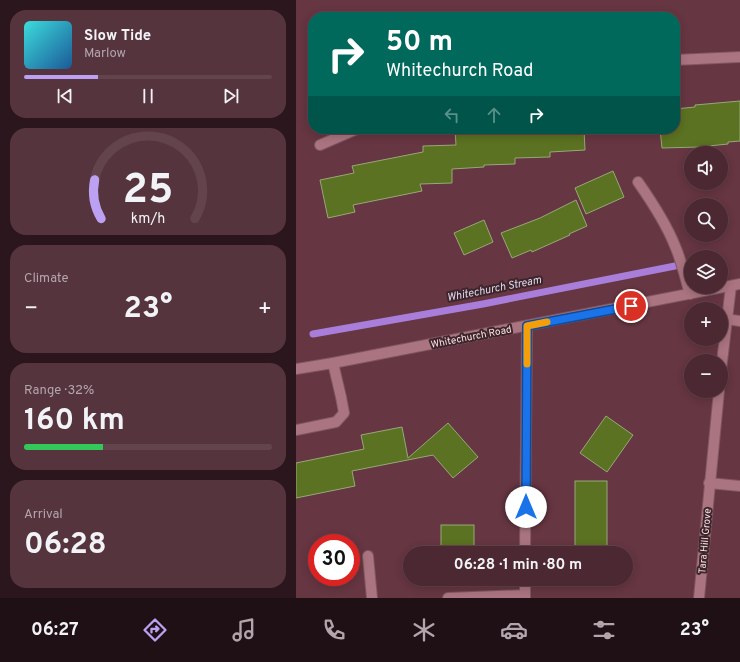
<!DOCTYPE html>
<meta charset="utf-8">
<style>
body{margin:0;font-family:Overpass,sans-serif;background:#56343e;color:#f1f3f6;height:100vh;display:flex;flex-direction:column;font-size:15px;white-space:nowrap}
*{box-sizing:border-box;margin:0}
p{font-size:13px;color:#b2a6ac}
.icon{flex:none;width:22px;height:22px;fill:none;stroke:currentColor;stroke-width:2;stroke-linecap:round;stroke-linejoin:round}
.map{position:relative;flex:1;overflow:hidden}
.panel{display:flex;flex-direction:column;gap:10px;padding:10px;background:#2a161c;width:296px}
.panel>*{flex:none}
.top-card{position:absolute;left:12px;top:12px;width:372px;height:122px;border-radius:16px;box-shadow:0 2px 10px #0003,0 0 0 1px #63444d;background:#00695c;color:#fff;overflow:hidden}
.tools{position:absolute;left:388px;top:146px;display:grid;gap:8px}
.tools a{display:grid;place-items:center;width:44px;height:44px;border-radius:50%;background:#4c2832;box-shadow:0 2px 10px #0003,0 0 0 1px #63444d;font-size:20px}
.speed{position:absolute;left:12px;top:534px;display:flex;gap:8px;font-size:20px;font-weight:700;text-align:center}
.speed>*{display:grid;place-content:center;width:52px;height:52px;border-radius:50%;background:#4c2832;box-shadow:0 2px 10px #0003,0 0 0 1px #63444d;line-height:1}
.speed .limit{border:6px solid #d22;background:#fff;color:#111}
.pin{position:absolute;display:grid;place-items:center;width:34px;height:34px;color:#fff;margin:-17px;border:2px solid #fff;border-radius:50%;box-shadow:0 1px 4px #0007}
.me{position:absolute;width:44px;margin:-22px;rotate:0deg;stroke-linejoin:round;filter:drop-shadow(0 0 3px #0008)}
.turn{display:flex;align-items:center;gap:14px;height:84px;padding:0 12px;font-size:18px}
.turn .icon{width:52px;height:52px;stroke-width:2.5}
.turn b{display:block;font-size:28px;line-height:34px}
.lanes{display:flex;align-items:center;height:38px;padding:0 12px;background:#0003;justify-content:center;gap:20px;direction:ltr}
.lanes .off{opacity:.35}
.big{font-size:30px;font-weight:700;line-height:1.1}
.panel .card{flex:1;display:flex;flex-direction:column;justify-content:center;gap:6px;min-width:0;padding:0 14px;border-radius:16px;background:#56343e}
.panel .dial{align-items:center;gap:0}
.dial svg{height:104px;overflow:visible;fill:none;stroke:#63444d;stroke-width:7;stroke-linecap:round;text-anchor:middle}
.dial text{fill:#f1f3f6;stroke:none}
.song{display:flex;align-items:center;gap:12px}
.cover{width:48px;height:48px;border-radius:6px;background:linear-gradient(135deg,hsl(180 70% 55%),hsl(210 70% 35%))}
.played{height:4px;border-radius:2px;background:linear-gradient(90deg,#bca0f2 30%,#63444d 30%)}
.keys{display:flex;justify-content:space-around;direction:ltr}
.heat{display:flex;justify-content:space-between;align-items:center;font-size:22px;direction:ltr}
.charge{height:6px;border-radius:3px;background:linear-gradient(90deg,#34c759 32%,#63444d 0)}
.trip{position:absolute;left:107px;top:546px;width:230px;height:40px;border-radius:20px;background:#4c2832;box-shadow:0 2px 10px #0003,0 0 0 1px #63444d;font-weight:700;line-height:40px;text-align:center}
.tabs{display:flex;height:64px;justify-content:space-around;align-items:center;background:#1e1014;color:#b2a6ac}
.tabs .icon{width:28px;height:28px}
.tabs .on{color:#bca0f2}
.tabs b{font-size:18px;color:#f1f3f6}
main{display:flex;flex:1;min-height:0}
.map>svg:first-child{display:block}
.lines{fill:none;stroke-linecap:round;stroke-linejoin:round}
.stream{stroke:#a97eda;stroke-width:7}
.building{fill:#5a7221;stroke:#97a878}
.minor-casing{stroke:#7f5661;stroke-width:12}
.tertiary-casing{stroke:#7f5661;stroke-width:12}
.minor{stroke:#aa7480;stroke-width:10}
.tertiary{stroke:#aa7480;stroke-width:10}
.route-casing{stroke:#114b97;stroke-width:10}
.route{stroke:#1a73e8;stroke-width:7}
.slow{stroke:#f59e0b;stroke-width:7}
.labels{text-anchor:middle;stroke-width:4;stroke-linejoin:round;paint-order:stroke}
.street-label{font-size:10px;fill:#fedfe5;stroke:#3c262b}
.water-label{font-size:11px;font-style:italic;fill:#e0d6ee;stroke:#3c262b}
</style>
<main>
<section class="panel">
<div class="card">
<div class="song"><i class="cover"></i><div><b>Slow Tide</b><p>Marlow</p></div></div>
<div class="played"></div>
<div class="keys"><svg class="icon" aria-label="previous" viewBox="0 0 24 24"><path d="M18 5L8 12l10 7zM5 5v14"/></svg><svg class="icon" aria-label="pause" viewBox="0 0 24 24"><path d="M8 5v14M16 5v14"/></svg><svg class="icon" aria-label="next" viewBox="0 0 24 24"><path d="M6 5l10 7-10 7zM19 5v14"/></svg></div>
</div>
<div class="card dial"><svg viewBox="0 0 100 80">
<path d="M14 69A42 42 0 1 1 86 69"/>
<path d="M14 69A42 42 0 0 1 9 39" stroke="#bca0f2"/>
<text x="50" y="56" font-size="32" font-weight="700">25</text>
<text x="50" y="72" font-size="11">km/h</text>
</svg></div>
<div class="card"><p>Climate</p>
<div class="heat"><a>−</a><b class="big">23°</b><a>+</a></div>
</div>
<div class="card"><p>Range · 32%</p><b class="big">160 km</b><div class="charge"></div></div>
<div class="card"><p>Arrival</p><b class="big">06:28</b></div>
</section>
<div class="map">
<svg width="444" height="598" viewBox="0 0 444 598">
<rect width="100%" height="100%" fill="#663642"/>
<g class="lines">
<g class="stream">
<path d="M387 264 395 263"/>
<path d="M17 334 187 304 384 265"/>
</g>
</g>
<g class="building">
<path d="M444 101V141L432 142V144L403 147 366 148 364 129H379V109L399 107V105Z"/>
<path d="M194 129H288L289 150 254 152V157L219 158V164L188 165V167L156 169V183L124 184 126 191 57 205 59 212 32 218 24 180 58 173 56 166 127 152V146L160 145 159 130Z"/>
<path d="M317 171 328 197 290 214 279 188Z"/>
<path d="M280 200 291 226 273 234 274 235 236 252 235 250 216 258 205 233 244 218Z"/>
<path d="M188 220 197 242 168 255 158 233Z"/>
<path d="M310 416 337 435 311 472 284 453Z"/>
<path d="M152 423 182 457 157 478 137 455 56 471 59 486 0 498V463L68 449 65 435 106 427 112 458Z"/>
<rect x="279" y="481" width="32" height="72"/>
<rect x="145" y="525" width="33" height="28"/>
<path d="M278 579H311V583L278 582Z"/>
</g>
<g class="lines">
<g class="minor-casing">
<g id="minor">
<path d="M379 60 444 57"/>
<path d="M24 145 61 129"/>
<path d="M342 182C356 202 370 223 379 246 386 262 389 278 394 294"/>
<path d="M430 319 444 321"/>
<path d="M425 370 435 286"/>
<path d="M0 430 40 422 48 413 45 397 37 363"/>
<path d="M413 483 444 486"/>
<path d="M229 553 231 326"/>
<path d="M72 556 76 598"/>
<path d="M152 598 229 595"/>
<path d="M229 598V579"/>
<path d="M403 598 423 391"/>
</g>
</g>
<g class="tertiary-casing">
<path id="tertiary" d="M0 369 37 363 444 284"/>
</g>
<use href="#minor" class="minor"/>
<use href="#tertiary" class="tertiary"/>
</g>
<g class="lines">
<g class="route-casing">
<path id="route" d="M230 507 231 326 335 306"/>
</g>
<use href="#route" class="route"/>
<path class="slow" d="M231 364V326L251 322"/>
</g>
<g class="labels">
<g class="street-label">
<text transform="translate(175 336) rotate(-11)" y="4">Whitechurch Road</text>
<text transform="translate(408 541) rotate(-85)" y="4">Tara Hill Grove</text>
</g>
<g class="water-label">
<text transform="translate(198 288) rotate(-11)" y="4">Whitechurch Stream</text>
</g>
</g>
</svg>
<div class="tools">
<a><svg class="icon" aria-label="sound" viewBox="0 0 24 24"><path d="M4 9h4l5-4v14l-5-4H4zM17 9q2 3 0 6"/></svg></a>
<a><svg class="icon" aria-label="search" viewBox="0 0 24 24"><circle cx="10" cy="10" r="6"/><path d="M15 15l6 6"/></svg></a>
<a><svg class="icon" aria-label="layers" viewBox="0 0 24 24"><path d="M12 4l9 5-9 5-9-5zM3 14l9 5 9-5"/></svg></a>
<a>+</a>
<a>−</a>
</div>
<div class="speed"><div class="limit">30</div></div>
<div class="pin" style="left:335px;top:306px;background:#d93025"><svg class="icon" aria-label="arrive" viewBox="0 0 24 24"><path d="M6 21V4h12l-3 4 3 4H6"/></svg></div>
<svg class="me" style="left:230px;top:507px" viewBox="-20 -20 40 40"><circle r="19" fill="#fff"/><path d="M0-13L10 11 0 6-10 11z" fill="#1a73e8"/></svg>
<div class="trip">06:28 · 1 min · 80 m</div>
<div class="top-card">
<div class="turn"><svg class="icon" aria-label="right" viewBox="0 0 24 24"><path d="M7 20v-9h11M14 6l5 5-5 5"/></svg><div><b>50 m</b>Whitechurch Road</div></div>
<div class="lanes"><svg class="icon off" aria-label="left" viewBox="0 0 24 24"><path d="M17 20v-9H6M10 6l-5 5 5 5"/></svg><svg class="icon off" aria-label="ahead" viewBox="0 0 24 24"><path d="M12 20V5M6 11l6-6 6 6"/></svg><svg class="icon" aria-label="right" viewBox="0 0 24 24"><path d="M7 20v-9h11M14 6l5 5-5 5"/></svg></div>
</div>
</div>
</main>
<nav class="tabs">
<b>06:27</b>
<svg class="icon on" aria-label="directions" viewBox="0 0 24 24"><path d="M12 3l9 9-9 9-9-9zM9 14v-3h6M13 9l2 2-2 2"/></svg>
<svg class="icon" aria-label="music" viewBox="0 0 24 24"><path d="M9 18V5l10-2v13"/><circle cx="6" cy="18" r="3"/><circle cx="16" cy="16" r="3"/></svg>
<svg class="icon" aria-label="phone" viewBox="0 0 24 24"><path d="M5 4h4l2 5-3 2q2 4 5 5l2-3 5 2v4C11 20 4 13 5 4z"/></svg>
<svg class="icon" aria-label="climate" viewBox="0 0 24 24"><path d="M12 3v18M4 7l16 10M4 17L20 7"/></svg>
<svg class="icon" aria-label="car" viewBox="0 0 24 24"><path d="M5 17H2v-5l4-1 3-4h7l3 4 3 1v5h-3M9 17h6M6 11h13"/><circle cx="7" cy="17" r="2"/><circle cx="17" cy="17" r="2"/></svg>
<svg class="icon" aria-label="filters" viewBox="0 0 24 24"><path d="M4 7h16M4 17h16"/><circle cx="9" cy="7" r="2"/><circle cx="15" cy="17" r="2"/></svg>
<b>23°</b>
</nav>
